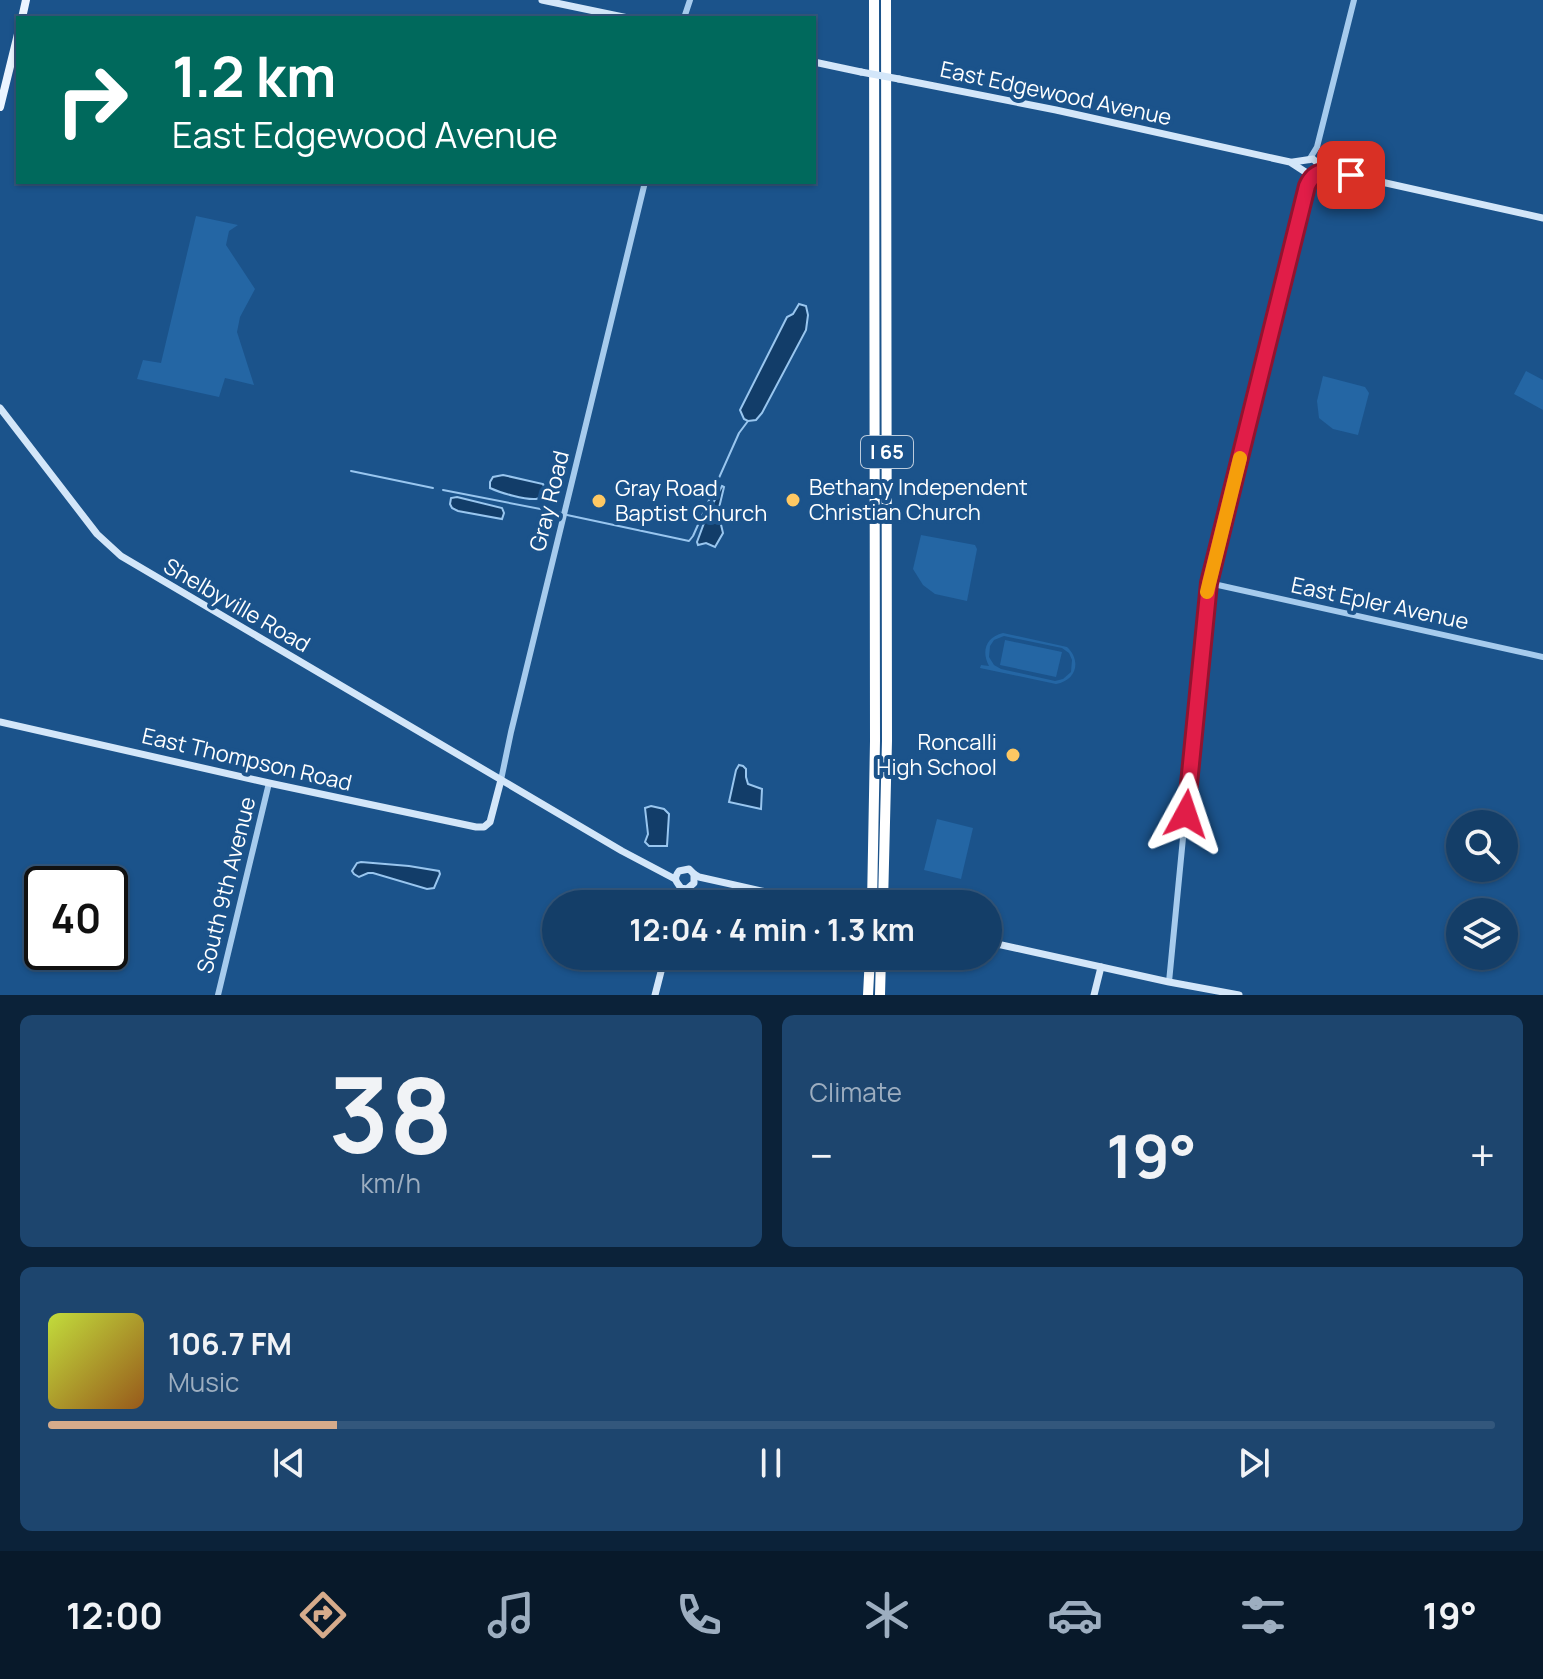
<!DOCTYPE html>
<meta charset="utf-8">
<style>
body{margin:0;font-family:Manrope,sans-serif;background:#1d456e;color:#f1f3f6;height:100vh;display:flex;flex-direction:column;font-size:30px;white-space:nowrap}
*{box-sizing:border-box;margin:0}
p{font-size:26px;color:#9daec0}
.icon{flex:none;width:44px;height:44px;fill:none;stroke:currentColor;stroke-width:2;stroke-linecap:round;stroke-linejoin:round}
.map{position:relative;height:995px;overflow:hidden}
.details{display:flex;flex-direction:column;gap:20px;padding:20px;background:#0b2239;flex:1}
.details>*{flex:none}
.hud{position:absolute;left:16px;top:16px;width:800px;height:168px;border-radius:0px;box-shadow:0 2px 6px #0004,0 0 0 2px #33577c;background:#00695c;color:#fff;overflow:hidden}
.fabs{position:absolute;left:1446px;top:810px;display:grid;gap:16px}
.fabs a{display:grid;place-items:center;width:72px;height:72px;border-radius:50%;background:#143e68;box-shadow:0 2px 6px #0004,0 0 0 2px #33577c;font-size:40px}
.speed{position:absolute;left:24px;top:866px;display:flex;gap:16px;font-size:40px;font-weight:700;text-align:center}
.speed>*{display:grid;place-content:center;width:104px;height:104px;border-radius:50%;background:#143e68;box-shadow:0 2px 6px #0004,0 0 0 2px #33577c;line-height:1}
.speed .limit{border:4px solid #111;border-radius:12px;background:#fff;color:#111}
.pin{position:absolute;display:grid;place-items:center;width:68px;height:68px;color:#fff;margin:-34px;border-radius:16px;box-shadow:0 4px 12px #0006}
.me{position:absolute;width:88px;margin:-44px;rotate:5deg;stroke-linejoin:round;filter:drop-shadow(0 0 6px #0008)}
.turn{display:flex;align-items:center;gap:28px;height:168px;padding:0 24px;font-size:36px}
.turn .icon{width:104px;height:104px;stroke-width:2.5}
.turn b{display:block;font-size:56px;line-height:68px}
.big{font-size:60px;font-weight:700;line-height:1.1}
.details .card{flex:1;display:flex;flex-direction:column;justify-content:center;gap:12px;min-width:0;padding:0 28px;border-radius:12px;background:#1d456e}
.details .dial{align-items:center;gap:0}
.dial b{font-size:104px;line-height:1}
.song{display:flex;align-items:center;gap:24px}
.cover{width:96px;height:96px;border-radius:12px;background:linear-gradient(135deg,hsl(70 70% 55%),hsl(30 70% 35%))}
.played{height:8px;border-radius:4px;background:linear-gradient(90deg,#d6ab8b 20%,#33577c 20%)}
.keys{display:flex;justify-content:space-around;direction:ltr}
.heat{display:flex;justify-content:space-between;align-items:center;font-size:44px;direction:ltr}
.details .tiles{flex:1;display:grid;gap:20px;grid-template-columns:1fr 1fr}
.card:last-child{grid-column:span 2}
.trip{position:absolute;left:542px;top:890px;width:460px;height:80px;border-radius:40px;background:#143e68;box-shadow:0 2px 6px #0004,0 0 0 2px #33577c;font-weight:700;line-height:80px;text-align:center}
.dock{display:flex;height:128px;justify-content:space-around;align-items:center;background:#08192a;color:#9daec0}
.dock .icon{width:56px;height:56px}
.dock .active{color:#d6ab8b}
.dock b{font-size:36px;color:#f1f3f6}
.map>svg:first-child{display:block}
.green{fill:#2466a4;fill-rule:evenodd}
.water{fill:#123d69;stroke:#99c6ef;stroke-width:2}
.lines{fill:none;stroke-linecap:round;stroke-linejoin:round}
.stream{stroke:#99c6ef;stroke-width:2}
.tertiary{stroke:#a6cbed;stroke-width:6}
.secondary{stroke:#d3e6f9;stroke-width:7}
.primary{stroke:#ecf5ff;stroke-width:8}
.motorway{stroke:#fff;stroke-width:10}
.secondary-bridge{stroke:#d3e6f9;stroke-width:7}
.route-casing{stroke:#92132f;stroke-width:20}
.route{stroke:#e11d48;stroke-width:14}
.slow{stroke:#f59e0b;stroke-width:14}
.poi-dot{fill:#fec863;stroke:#1b538b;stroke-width:3}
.labels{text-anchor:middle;stroke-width:8;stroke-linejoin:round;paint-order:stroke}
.shield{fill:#1b538b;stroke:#bbcbdc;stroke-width:2}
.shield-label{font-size:20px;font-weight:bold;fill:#fff}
.street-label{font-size:22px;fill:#fff;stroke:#1b538b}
.poi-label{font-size:22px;fill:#fff;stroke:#1b538b;text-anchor:start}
</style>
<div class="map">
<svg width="1543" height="995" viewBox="0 0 1543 995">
<rect width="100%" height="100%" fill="#1b538b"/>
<g class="green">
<path d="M196 216 238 225 229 231 226 245 255 289 240 317 237 332 254 385 225 378 219 397 137 379 143 360 161 363Z"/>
<path d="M1526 371 1543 380V410L1514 394Z"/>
<path d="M1323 376 1365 387 1369 393 1358 435 1333 429 1319 418 1317 401Z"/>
<path d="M921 535 975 545 977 549 967 601 935 594 923 585 913 569Z"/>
<path d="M1003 633 1067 647C1082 661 1076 681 1056 684L980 668 981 665 989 666C981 651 986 637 1003 633ZM1004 636 1062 648 1069 653 1072 660 1071 672 1063 679 1055 681 1001 669 994 665 989 657 990 646 994 640Z"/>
<path d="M1005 640 1062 652 1056 677 1000 665Z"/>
<path d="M937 819 973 828 961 879 924 870Z"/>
</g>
<g class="water">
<path d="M799 304 806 306 808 315 806 330 762 413 756 420 748 421 744 419 740 410 787 317 793 314Z"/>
<path d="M503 475 543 484 546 491C543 496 542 498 536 499 525 500 501 493 490 488V482L493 477Z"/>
<path d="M722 486 724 487 718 512 723 533 715 547 706 543 698 545 697 542 707 515Z"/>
<path d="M457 497 502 508 504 513 502 519 458 511 452 508 450 504 451 498Z"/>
<path d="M739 765 743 766 746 769V777L748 784 762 789 761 809 729 802 736 770Z"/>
<path d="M651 806 664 809 669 814 667 846H649L645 842 648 834 645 808Z"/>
<path d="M361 862 409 866 439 871 440 874 434 888 427 889 373 873H368L359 877 354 874 352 871 357 863Z"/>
</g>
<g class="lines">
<g class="stream">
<path d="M351 471 433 488"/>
<path d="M443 490 561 513"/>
<path d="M567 515 689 541 693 536 739 433 748 421"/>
</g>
<g class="tertiary">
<path d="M684 18 690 0"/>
<path d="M1309 160 1317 147 1354 0"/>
<path d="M1209 583 1543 657"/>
<path d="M501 780 511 732 645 182"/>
<path d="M1169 982 1207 591 1307 186 1314 174"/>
<path d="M218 995 269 783"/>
</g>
<g class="secondary">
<path d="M542 0 628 18"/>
<path d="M814 62 861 72"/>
<path d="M899 79 1056 110 1290 162 1310 175 1332 171"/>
<path d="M1293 162 1313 159 1323 168 1332 171 1543 218"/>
<path d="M0 408 97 534 121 556 622 851 675 879"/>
<path d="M0 722 269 783 476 827H484L490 822 501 780"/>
<path d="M694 874 699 877 820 904"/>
<path d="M680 888 687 889 694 883V874L689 869 679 871C673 879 676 881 681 888 683 893 682 899 682 904"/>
<path d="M988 942 1169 982 1239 995"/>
<path d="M655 995 665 956"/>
<path d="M1094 995 1101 967"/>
</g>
<g class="primary">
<path d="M22 18 26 0"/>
<path d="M0 107 18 34"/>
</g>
<g class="motorway">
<path d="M872 904 875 741 874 0"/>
<path d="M883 904 887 741 886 0"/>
<path d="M868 995 870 956"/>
<path d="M880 995 881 956"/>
</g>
<path class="secondary-bridge" d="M861 72 899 79"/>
</g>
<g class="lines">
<g class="route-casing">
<path id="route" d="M1186 814 1209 583 1307 186C1316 166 1332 171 1351 175"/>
</g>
<use href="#route" class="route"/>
<path class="slow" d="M1207 592 1240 458"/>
</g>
<g class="poi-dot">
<circle cx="793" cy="500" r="8"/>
<circle cx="599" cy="501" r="8"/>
<circle cx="1013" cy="755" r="8"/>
</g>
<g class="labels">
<rect class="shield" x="861" y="436" width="52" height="32" rx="6"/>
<g class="shield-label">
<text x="887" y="459">I 65</text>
</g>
<g class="street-label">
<text transform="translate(1056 93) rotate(12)" y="8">East Edgewood Avenue</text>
<text transform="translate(549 501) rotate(-76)" y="8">Gray Road</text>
<text transform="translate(1380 603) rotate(12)" y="8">East Epler Avenue</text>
<text transform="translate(237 605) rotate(30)" y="8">Shelbyville Road</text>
<text transform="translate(247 759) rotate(13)" y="8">East Thompson Road</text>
<text transform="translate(226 885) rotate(-76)" y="8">South 9th Avenue</text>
</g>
<g class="poi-label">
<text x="809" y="495">Bethany Independent<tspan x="809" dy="25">Christian Church</tspan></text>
<text x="615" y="496">Gray Road<tspan x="615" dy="25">Baptist Church</tspan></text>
<text x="997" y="750" text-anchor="end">Roncalli<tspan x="997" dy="25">High School</tspan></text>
</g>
</g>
</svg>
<div class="fabs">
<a><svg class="icon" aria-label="search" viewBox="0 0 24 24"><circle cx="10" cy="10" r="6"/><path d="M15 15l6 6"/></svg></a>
<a><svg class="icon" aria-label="layers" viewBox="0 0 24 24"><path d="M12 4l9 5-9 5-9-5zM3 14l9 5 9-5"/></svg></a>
</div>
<div class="speed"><div class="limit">40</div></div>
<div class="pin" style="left:1351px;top:175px;background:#d93025"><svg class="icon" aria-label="arrive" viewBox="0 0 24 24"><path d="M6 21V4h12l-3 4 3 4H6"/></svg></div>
<svg class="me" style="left:1186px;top:814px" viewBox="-20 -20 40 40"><path d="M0-17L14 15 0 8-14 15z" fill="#e11d48" stroke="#fff" stroke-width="4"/></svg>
<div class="trip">12:04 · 4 min · 1.3 km</div>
<div class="hud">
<div class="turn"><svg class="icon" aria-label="right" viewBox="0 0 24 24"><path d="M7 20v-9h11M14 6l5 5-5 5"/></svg><div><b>1.2 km</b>East Edgewood Avenue</div></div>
</div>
</div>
<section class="details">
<div class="tiles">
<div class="card dial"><b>38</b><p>km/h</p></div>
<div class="card"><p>Climate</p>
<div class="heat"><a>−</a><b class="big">19°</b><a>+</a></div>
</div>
<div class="card">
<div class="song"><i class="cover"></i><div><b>106.7 FM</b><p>Music</p></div></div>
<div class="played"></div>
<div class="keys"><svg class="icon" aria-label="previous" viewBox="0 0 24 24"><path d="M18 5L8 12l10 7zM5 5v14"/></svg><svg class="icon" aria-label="pause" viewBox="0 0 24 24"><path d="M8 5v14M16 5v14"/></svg><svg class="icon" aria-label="next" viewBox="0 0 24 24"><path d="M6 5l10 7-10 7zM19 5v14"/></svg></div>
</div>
</div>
</section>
<nav class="dock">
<b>12:00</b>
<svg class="icon active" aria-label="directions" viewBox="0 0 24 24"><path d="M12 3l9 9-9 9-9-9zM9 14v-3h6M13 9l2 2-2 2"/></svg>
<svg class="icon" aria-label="music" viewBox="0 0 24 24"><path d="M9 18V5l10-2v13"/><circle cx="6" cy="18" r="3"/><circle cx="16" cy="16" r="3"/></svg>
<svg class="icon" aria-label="phone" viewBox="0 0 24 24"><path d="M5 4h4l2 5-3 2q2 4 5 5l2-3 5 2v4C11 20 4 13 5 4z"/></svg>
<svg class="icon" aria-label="climate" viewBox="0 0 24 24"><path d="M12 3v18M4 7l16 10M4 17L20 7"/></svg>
<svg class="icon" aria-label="car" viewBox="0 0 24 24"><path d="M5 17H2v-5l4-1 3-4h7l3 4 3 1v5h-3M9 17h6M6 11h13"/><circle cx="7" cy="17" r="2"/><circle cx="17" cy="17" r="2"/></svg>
<svg class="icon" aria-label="filters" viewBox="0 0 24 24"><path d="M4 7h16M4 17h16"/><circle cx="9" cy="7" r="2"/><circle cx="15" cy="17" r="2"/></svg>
<b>19°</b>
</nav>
